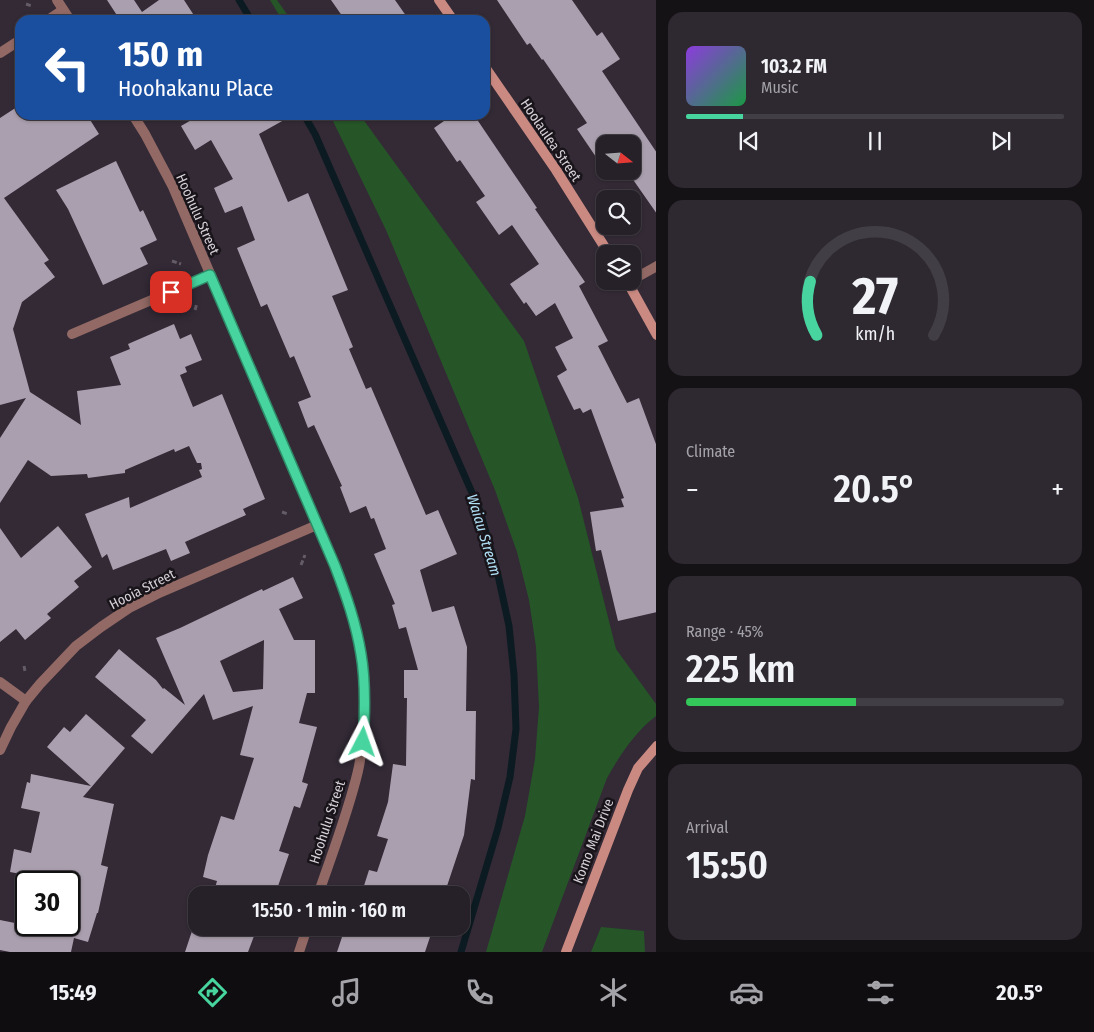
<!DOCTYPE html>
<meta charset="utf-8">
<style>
body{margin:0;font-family:"Fira Sans Condensed",sans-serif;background:#2e2830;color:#f1f3f6;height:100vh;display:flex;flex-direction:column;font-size:19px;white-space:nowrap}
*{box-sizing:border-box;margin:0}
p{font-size:16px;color:#a4a3a8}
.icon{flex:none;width:28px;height:28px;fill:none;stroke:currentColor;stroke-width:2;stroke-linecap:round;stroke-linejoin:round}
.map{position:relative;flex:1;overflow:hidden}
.sheet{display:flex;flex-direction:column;gap:12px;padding:12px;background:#151216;width:438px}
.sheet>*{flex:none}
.hud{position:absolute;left:15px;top:15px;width:475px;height:105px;border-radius:15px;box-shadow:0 1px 4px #0004,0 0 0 1px #423e45;background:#1a4fa0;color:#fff;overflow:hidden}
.needle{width:32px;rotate:107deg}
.controls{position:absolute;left:596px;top:135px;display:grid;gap:10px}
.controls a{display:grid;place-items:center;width:45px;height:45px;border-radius:10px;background:#262028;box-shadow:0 1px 4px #0004,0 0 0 1px #423e45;font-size:25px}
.speed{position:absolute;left:15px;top:871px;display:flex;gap:10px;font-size:25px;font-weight:700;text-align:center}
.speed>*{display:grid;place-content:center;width:65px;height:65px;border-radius:50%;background:#262028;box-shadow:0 1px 4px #0004,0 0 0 1px #423e45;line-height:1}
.speed .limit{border:2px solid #111;border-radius:8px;background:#fff;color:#111}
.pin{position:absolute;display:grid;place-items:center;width:42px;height:42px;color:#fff;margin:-21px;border-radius:10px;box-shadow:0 2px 8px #0006}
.me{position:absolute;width:55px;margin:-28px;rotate:4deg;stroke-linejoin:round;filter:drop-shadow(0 0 4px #0008)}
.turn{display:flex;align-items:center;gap:18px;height:105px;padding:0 20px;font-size:22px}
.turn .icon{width:65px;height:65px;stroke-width:2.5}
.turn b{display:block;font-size:35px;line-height:42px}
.big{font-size:38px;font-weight:600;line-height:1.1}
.sheet .widget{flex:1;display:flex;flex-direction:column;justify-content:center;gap:8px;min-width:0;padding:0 18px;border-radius:15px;background:#2e2830}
.sheet .dial{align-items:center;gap:0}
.dial svg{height:130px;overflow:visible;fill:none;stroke:#423e45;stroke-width:7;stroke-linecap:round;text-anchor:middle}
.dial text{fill:#f1f3f6;stroke:none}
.song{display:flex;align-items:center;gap:15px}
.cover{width:60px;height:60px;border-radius:8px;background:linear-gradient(135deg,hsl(270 70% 55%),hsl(140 70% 35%))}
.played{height:5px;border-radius:2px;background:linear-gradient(90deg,#47d49e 15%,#423e45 15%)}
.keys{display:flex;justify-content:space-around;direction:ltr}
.heat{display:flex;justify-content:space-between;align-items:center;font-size:28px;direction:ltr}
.charge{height:8px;border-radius:4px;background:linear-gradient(90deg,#34c759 45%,#423e45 0)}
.trip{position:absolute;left:188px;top:886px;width:282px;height:50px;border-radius:15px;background:#262028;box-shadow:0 1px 4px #0004,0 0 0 1px #423e45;font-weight:600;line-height:50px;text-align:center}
.dock{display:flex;height:80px;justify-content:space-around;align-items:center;background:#0f0d10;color:#a4a3a8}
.dock .icon{width:35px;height:35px}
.dock .selected{color:#47d49e}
.dock b{font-size:22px;color:#f1f3f6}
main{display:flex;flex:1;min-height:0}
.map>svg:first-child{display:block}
.green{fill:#265528}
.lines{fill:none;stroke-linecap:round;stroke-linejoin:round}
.stream{stroke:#0c1b21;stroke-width:7}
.building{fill:#aa9fae;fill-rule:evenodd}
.path{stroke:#645c67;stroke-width:3;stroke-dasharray:5 2.5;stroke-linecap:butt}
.street{stroke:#926964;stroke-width:10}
.secondary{stroke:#ca8a82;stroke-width:10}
.route-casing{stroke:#2e8a67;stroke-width:12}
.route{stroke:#47d49e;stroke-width:9}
.labels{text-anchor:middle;stroke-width:5;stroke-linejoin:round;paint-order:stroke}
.street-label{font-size:14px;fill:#d5cfd7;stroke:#181419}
.water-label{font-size:15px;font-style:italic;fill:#afe0f6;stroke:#181419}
</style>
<main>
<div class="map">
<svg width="657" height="952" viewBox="0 0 657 952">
<rect width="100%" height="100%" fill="#332a36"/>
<g class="green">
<path d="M270 0H277L291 20H282Z"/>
<path d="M330 115H360L524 341 578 498 616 649 656 704V716C635 732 620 755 607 778L542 952H486L525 816 535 759 539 707 536 647 529 600 517 552 495 490 386 230Z"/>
<path d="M601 927 644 931 645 952H591Z"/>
</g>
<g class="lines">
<g class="stream">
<path d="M239 0 251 20"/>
<path d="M304 115 315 134 480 511 498 575 509 626 514 675 516 729 510 777 498 828 461 952"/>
</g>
</g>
<g class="building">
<path d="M107 0H134L142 12 159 0H184L197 20H120Z"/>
<path d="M331 0H395L409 20H345Z"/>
<path d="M497 0H572L597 36 602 32 620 59 602 71 657 153V214L627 171H632V144H605V150L596 157 577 129 587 123 543 59 542 60 530 43 527 45Z"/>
<path d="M20 105V115H87L99 134 4 198 49 260 44 263 55 277 22 302 13 329 30 392 81 425 77 391 121 385 110 357 130 349 128 344 174 324 180 339 191 334 202 360 185 367 187 372 180 375 193 407 222 394 265 499 243 509 246 515 185 542 190 553 171 561 166 549 113 570 107 554 102 558 85 514 129 497 130 508 202 477 199 470 202 469 201 463H197L189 446 175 452 174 449 125 470V473L88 478 87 474 51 476 28 460 0 503V438L26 398 0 405V118Z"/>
<path d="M200 115H293L259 134 288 202 308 193 348 290 332 296 353 347 349 349 366 389 371 387 426 515 438 510 457 554 420 570 432 612 454 606 467 647 466 711H476L475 780 471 779 464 835 444 895H361L369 870 377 872 388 839 377 836 388 802 393 764 406 766 407 698H404V670H418L406 627 399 629 392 605 395 604 374 554 386 549 374 518 371 519 366 506 350 513 340 487 342 486 314 425 308 428 298 402 311 397 294 356 290 358 267 304 261 307 237 248 255 240 242 206 225 213 214 188 233 179 211 140 195 150 181 126Z"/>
<path d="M440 115H474L537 208 535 209 585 282 579 286 608 341 598 346 627 403 639 398 657 447V612L618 621 601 550 596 551 590 512 624 507 621 499 624 498 591 409 583 413 580 408 574 410 557 376 567 370 555 347 573 338 555 303 536 316 526 302 524 304 510 284 539 264 512 225 499 235 476 202 485 196 460 160 457 162 434 128 444 121Z"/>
<path d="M116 161 140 212 143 210 157 240 140 248 148 264 103 285 68 209 56 190Z"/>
<path d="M58 526 92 567 74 581 79 587 47 614 51 618 25 640 16 629 0 642V528L21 558Z"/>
<path d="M293 577 303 598 279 609 294 640H315V693H307L299 723 317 727 302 782 308 784 300 808 294 806 279 851 289 854 275 895H213L217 881 203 877 208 855 221 816 234 820 254 758 240 755 253 706 213 720 204 694 152 754 131 736 146 720 95 677 119 649 156 680 163 689 164 688 185 705 156 638 180 628 262 589 263 591ZM264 640 263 689 233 692 220 661Z"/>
<path d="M86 714 125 748 83 797 114 804 101 865 108 867 98 913H97L88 942 74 938 71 952H10L0 950V920L25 925H69V882H30L31 876 10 872 14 849 31 853 40 812 21 808 27 782 30 783 31 774 91 786 47 747 64 727 70 732Z"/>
<path d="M194 925H196V928H257L248 952H185Z"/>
<path d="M345 928H433L425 952H337Z"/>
</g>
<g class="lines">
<g class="path">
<path d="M26 4 32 6"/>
<path d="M172 261 181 264"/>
<path d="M195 310 197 303"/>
<path d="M282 512 288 514"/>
<path d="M301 565 305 555"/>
<path d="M24 666 25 671"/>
</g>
<g class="street">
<path d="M57 0 70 20"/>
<path d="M48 20 63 10"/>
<path d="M0 53 20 40"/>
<path d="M133 115 145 134 173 187 335 566C342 585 349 604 355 624 367 671 368 724 358 771 348 813 332 854 318 895"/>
<path d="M632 280 657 266"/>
<path d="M72 334 210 275"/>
<path d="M0 682 26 701"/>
<path d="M0 750 11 727 26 701 40 684 76 646 101 627 129 608 157 594 317 525"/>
<path d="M299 952 307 928"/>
</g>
<g class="secondary">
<path d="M439 0 453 20"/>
<path d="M485 67 556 170 609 254"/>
<path d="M627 281 657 335"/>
<path d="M566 952 628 790 638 768 657 746"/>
</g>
</g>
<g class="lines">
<g class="route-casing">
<path id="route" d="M171 292 210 275 335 566C346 595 356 623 361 654 366 683 365 713 363 742"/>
</g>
<use href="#route" class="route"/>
</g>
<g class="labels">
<g class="street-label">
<text transform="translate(551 140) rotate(56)" y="5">Hoolaulea Street</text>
<text transform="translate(198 214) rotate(66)" y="5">Hoohulu Street</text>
<text transform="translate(142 589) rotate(-27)" y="5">Hooia Street</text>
<text transform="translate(327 822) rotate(-72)" y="5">Hoohulu Street</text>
<text transform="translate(593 841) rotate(-69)" y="5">Komo Mai Drive</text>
</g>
<g class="water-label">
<text transform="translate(484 535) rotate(73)" y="5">Waiau Stream</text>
</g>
</g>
</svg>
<div class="controls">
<a><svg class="needle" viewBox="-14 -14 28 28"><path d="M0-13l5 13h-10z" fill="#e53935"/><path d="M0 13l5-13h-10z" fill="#a4a3a8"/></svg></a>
<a><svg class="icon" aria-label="search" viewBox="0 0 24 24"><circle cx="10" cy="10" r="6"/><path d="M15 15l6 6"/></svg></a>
<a><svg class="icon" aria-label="layers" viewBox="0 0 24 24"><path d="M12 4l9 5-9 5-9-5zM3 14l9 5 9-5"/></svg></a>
</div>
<div class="speed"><div class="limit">30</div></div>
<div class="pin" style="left:171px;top:292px;background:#d93025"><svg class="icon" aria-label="arrive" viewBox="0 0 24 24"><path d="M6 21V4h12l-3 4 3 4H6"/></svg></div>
<svg class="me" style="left:363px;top:742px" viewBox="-20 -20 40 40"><path d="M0-17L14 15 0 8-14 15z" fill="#47d49e" stroke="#fff" stroke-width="4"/></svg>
<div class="trip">15:50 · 1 min · 160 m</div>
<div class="hud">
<div class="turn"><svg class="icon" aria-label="left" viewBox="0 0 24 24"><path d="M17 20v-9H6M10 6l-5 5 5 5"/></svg><div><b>150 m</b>Hoohakanu Place</div></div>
</div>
</div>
<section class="sheet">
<div class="widget">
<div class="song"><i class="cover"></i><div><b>103.2 FM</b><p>Music</p></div></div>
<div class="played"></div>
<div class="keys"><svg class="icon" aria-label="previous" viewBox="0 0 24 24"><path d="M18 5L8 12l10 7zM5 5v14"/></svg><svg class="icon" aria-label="pause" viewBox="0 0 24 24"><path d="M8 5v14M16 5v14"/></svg><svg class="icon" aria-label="next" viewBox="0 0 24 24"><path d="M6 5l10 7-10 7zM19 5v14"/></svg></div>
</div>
<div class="widget dial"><svg viewBox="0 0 100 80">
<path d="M14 69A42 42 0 1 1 86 69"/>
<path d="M14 69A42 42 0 0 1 10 36" stroke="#47d49e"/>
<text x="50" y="56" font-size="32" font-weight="700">27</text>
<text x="50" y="72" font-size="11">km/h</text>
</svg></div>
<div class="widget"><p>Climate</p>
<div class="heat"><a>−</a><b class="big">20.5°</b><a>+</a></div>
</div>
<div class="widget"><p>Range · 45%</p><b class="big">225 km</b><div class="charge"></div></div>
<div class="widget"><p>Arrival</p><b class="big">15:50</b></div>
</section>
</main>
<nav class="dock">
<b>15:49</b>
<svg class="icon selected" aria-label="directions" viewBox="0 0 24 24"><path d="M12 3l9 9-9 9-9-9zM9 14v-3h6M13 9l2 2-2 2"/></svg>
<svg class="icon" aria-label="music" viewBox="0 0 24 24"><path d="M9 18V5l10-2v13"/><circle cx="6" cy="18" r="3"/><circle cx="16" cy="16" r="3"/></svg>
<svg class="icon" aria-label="phone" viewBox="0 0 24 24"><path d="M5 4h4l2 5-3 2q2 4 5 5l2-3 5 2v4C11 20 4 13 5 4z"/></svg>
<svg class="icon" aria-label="climate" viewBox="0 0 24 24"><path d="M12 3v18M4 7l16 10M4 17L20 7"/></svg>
<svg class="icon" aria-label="car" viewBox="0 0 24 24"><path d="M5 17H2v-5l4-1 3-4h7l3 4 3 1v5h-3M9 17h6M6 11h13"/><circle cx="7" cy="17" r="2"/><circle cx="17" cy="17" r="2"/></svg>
<svg class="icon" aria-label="filters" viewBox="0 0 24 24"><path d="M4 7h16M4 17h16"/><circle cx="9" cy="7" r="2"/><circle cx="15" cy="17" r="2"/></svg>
<b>20.5°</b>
</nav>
